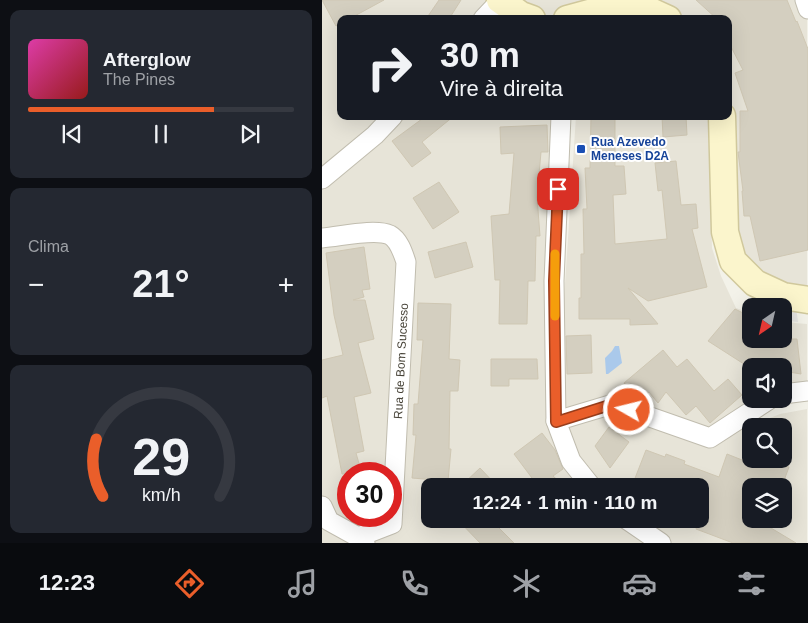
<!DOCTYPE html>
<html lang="pt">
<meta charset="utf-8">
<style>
body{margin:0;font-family:Arial,sans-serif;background:#242831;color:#f1f3f6;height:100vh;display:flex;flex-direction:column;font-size:19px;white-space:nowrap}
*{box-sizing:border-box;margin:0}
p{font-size:16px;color:#9ea1a6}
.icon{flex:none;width:28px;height:28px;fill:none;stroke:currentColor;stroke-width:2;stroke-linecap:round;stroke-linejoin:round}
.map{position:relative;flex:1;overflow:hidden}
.sheet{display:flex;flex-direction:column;gap:10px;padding:10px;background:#0d0f14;width:322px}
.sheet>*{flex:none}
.banner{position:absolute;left:15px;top:15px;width:395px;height:105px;border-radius:10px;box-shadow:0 5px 20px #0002;background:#171b24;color:#f1f3f6;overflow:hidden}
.needle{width:32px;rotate:214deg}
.buttons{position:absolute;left:420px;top:298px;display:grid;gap:10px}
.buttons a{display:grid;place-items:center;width:50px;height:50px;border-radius:10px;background:#171b24;box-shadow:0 5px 20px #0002;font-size:25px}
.speed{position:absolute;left:15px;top:462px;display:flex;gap:10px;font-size:25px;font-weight:700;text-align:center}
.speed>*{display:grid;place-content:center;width:65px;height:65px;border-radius:50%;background:#171b24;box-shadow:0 5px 20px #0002;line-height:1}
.speed .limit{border:8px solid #d22;background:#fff;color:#111}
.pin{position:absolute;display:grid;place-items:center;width:42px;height:42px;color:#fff;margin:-21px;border-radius:10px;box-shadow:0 2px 8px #0006}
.me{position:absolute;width:55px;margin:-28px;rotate:278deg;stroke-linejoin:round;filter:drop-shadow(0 0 4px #0008)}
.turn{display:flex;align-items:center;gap:18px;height:105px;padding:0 20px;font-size:22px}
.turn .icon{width:65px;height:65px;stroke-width:2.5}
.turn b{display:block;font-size:35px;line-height:42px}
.big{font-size:38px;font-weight:700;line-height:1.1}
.sheet .widget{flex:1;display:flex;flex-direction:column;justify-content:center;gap:8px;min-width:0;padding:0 18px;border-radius:10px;background:#242831}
.sheet .dial{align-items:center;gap:0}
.dial svg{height:130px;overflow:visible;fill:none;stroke:#363941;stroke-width:7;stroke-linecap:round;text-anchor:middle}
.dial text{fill:#f1f3f6;stroke:none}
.song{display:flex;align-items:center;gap:15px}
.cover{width:60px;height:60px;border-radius:8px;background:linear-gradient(135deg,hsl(320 70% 55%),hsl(0 70% 35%))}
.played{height:5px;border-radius:2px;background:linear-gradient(90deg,#ea5e2a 70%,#363941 70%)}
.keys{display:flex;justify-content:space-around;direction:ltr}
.heat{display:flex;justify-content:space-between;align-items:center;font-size:28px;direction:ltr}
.trip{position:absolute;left:99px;top:478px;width:288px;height:50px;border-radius:10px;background:#171b24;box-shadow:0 5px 20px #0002;font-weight:700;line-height:50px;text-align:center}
.tabs{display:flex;height:80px;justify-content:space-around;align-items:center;background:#090b0e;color:#9ea1a6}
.tabs .icon{width:35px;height:35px}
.tabs .active{color:#ea5e2a}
.tabs b{font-size:22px;color:#f1f3f6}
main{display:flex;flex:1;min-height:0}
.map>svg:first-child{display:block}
.residential{fill:#e7e4d8;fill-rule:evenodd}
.parking{fill:#e5e4e1}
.water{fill:#aac9eb}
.building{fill:#d4cfc0;stroke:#cfc7b3}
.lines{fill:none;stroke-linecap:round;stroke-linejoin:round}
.minor-casing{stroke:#c1bdaf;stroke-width:21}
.secondary-casing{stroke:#d0c89c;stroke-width:29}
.minor{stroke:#fff;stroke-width:19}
.secondary{stroke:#fbf5cc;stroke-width:26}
.route-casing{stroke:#983d1b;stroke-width:12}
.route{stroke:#ea5e2a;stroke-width:9}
.slow{stroke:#f59e0b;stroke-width:9}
.transit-dot{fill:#1a4fb4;stroke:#fff;stroke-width:2}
.labels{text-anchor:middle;stroke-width:4;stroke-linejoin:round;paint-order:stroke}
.transit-label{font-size:12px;font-weight:bold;fill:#164399;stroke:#fff;text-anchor:start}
.street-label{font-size:12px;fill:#474338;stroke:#fff}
</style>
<main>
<section class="sheet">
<div class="widget">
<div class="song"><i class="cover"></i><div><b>Afterglow</b><p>The Pines</p></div></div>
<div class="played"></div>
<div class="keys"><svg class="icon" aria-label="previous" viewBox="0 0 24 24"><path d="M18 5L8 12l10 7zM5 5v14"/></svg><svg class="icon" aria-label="pause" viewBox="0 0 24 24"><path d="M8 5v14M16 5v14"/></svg><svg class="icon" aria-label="next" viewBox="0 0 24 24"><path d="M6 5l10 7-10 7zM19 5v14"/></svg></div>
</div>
<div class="widget"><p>Clima</p>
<div class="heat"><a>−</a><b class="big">21°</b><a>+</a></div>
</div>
<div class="widget dial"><svg viewBox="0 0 100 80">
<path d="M14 69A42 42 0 1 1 86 69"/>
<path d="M14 69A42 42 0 0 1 10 34" stroke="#ea5e2a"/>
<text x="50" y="56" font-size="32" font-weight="700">29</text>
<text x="50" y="72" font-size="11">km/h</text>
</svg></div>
</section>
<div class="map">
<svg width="486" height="543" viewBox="0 0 486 543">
<rect width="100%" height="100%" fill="#f3f2e9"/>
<g class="residential">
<path d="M0 0H172L191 19H19V116H235L231 425 281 417 387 442 458 414 485 409V543H0ZM429 426H461V459H429ZM26 474H69V516H26ZM108 486H378V519H108ZM429 486H461V519H429Z"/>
<path d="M178 0H485V300L411 261 406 116V19H212Z"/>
<path d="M254 116H386L390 248 399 276 414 308 429 313V339H461V322L485 324V391L461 394V366H429V399H448L388 438 291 404 234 421Z"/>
</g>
<path class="parking" d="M436 297 474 307 476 322 461 320V306H437Z"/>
<path class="water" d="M293 346H297L300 363 286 374H284L283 358 290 351Z"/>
<g class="building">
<path d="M0 0H62L27 19H19V23L14 26Z"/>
<path d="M117 0H139L127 19H104Z"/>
<path d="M374 0H465L474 22 475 21 486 49V250L438 261 428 216H422L420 191H421L416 152H418V111H426L413 73 421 70 406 41V19H395Z"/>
<path d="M104 116H132L100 142 109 153 90 167 70 141Z"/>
<path d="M269 116H293V166H302L304 194 291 195 293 244 345 239 340 190 336 191 333 163 354 161 359 205 374 204 376 228 370 229 385 287 326 301 306 288 336 324 308 325V319H257V298H259V254H262L261 209H265L263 168H268Z"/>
<path d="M340 116H364L365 135 341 137Z"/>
<path d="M225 125 226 152H219L215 197 218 236H214L213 281H206L205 324H177L178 280H173L169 216 187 214 192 153 179 154 178 127Z"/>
<path d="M117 182 137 212 111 229 91 198Z"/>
<path d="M144 242 151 267 113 278 106 252Z"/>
<path d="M42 247 48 289 40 290 42 297 31 300H43L52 339 36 343 49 393 32 397 42 451 34 453 40 474H20L5 396 0 398V360L21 355 12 315 4 253Z"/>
<path d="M96 303 129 304 127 359 138 360 136 391H128L127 449H129L126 481 90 478 94 435H91L92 404H96L101 340H95Z"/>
<path d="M413 309 429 317V339H475L479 374 461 371V366H425L386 341Z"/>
<path d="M269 335 270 373 245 374 244 336Z"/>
<path d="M341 350 355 367 365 359 392 391 406 379 420 395 388 423 374 406 364 415 344 392 336 403 327 392 316 400 302 383Z"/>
<path d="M169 359H215L216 379H187V386H169Z"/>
<path d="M287 427 307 442 288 468 273 446Z"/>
<path d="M220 433 233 450 241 469 231 476 242 486H216L192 454Z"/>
<path d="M324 450 343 457 344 454 363 461 362 464 397 477 405 454 425 462 427 457 445 464 447 460 467 467 460 486H429V519H434L474 543H411L374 529 378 520V486H310Z"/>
<path d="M158 468 175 486H139Z"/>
<path d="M135 519H168L192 543H158Z"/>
</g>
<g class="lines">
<g class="minor-casing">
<g id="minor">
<path d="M483 0 486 9"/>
<path d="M161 19 179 0"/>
<path d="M239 116 232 281 234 421 249 461 269 486"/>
<path d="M0 179 53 135 71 116"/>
<path d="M0 238C17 237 52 228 68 235 77 240 81 253 84 262L70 524 36 537"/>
<path d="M461 394 486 391"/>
<path d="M234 421 291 404 388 438 448 399"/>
<path d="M0 506 7 521 36 537 43 543"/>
<path d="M304 519 339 543"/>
</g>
</g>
<g class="secondary-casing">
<g id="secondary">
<path d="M178 0 199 15 210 19"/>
<path d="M245 19 293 6 324 9 346 19"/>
<path d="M400 116 403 232 411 261 433 283 461 296 486 300"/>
</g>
</g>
<use href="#minor" class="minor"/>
<use href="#secondary" class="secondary"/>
</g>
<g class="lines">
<g class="route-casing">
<path id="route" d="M236 189 232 281 234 422 291 404 307 410"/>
</g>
<use href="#route" class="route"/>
<path class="slow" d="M233 316V254"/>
</g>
<rect class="transit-dot" x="254" y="144" width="10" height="10" rx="2.5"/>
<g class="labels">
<g class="transit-label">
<text x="269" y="146">Rua Azevedo<tspan x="269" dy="14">Meneses D2A</tspan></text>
</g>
<g class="street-label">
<text transform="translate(79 361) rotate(-87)" y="4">Rua de Bom Sucesso</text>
</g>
</g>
</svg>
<div class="buttons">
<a><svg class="needle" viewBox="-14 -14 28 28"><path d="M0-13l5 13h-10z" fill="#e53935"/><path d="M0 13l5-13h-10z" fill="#9ea1a6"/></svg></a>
<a><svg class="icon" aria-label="sound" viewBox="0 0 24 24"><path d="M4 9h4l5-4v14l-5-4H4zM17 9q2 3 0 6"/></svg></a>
<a><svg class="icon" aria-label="search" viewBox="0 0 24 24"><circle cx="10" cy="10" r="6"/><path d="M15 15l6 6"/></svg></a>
<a><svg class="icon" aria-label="layers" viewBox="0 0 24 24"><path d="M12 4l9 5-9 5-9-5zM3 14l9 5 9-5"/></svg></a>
</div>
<div class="speed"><div class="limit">30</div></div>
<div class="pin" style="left:236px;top:189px;background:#d93025"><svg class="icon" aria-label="arrive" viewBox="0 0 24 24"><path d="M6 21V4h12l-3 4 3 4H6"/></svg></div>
<svg class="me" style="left:307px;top:410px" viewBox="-20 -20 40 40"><circle r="17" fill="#ea5e2a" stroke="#fff" stroke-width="3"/><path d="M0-11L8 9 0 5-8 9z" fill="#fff"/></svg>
<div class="trip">12:24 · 1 min · 110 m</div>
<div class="banner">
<div class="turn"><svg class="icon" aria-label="right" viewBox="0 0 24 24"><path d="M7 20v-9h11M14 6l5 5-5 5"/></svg><div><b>30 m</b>Vire à direita</div></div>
</div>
</div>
</main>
<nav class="tabs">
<b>12:23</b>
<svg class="icon active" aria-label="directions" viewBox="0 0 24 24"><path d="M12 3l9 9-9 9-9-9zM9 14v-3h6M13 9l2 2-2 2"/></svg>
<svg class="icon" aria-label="music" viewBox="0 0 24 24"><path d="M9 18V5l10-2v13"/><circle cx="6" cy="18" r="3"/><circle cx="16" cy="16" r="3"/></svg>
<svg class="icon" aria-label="phone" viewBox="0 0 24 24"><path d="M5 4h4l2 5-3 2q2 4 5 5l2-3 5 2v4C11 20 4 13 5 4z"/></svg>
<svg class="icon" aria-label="climate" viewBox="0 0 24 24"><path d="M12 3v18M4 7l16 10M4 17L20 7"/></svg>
<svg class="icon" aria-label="car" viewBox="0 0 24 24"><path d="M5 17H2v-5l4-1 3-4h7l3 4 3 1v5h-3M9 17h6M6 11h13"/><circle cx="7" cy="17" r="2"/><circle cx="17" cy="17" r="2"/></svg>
<svg class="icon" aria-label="filters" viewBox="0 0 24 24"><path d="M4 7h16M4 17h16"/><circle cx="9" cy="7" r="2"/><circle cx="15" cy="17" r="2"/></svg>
</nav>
